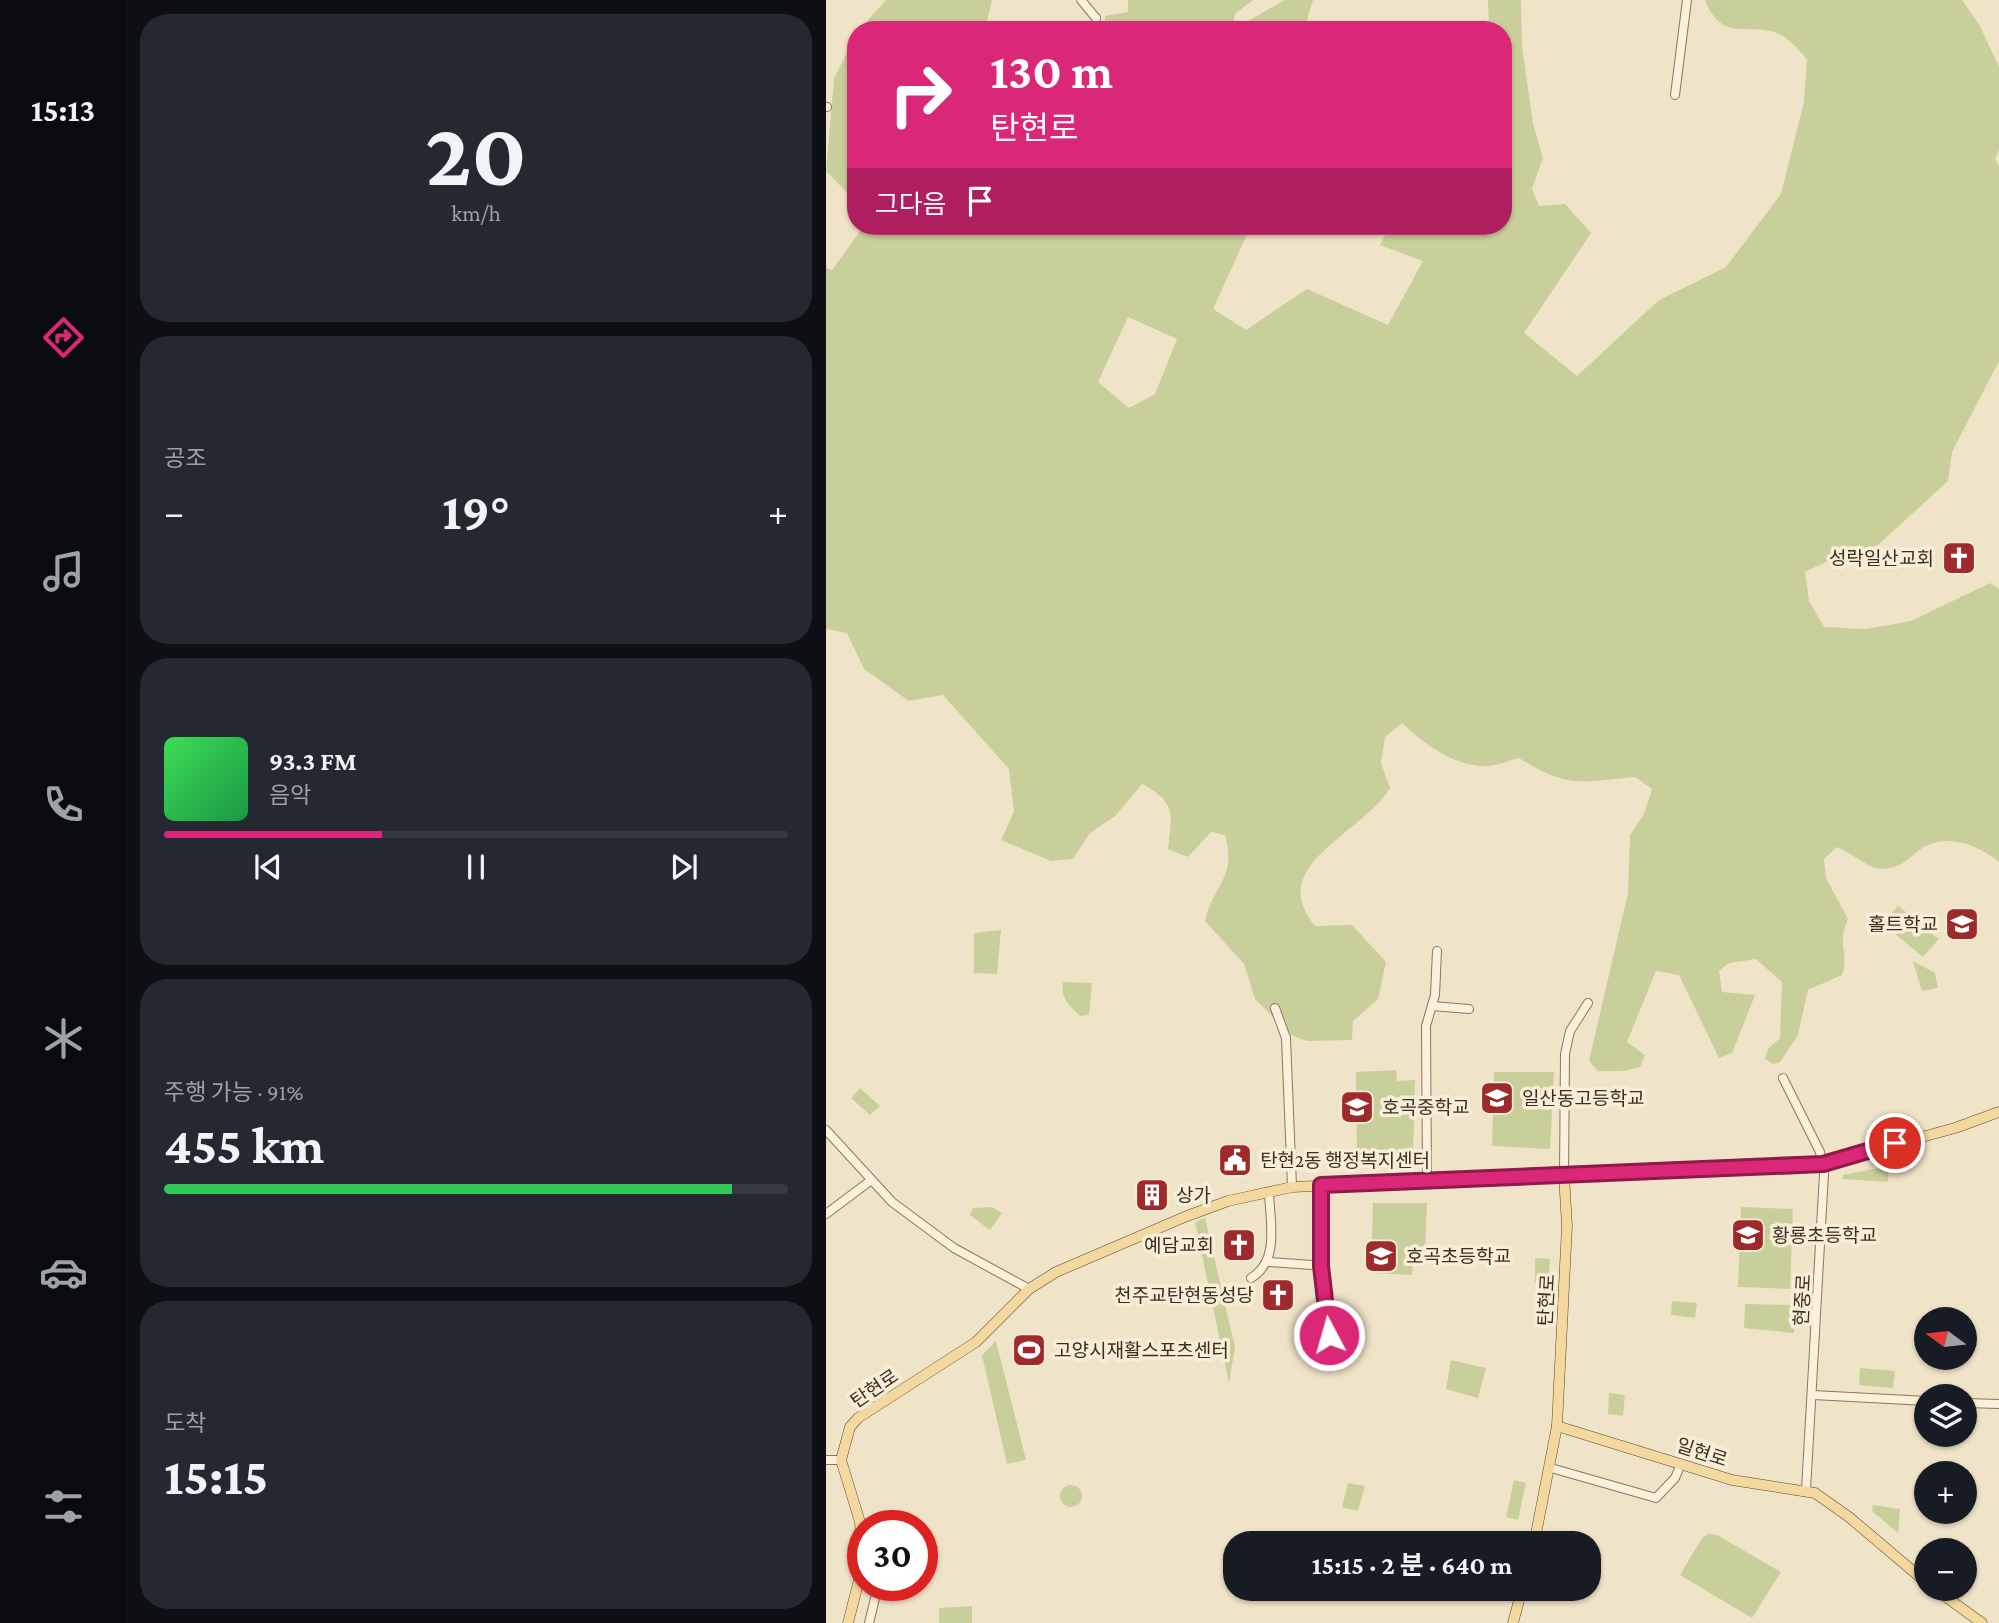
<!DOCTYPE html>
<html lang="ko">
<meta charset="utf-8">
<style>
body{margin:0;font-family:"Crimson Pro","Noto Sans KR",serif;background:#242831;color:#f1f3f6;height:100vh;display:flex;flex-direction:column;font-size:26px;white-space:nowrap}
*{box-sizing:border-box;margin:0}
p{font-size:23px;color:#9ea1a6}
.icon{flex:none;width:38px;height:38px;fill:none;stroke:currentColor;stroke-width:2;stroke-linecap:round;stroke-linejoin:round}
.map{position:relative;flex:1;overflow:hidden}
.side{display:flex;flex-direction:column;gap:14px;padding:14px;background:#0d0f14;width:700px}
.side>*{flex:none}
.hud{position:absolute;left:21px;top:21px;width:665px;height:214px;border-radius:28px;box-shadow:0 2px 5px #0004;background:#db2777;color:#fff;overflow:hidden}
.needle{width:46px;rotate:285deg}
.controls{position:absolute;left:1088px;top:1307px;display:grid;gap:14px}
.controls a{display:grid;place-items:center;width:63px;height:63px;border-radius:50%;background:#171b24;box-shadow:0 2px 5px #0004;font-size:35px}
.speed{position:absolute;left:21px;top:1510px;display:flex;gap:14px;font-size:35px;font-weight:700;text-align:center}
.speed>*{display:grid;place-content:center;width:91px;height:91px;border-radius:50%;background:#171b24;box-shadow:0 2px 5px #0004;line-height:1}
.speed .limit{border:10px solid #d22;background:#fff;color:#111}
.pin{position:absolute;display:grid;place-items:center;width:60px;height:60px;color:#fff;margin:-30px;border:4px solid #fff;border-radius:50%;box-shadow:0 2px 7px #0007}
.me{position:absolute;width:77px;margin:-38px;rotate:354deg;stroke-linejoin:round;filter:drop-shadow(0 0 5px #0008)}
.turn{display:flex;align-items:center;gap:24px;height:147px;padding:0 28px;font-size:32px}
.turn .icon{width:91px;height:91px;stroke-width:2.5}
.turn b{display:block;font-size:49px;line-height:60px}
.then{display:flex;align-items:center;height:66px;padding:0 28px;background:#0003;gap:14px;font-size:26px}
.big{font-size:52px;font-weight:700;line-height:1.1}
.side .card{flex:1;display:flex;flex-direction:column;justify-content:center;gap:10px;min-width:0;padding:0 24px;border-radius:28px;background:#242831}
.side .dial{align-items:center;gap:0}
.dial b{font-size:91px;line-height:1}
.song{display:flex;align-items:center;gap:21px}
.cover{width:84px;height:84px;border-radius:10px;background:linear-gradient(135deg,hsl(130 70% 55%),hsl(140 70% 35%))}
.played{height:7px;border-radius:4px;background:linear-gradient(90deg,#db2777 35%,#363941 35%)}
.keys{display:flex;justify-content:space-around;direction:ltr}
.heat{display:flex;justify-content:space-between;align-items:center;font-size:38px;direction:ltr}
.charge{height:10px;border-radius:5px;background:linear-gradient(90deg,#34c759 91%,#363941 0)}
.trip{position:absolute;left:397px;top:1531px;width:378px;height:70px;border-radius:28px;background:#171b24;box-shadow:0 2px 5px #0004;font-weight:700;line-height:70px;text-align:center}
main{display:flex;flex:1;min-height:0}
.dock{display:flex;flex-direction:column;width:126px;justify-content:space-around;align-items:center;background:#090b0e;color:#9ea1a6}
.dock .icon{width:49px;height:49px}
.dock .selected{color:#db2777}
.dock b{font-size:32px;color:#f1f3f6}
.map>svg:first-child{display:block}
.green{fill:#c9cf9b;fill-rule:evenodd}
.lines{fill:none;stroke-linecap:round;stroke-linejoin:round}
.minor-casing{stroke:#8d765c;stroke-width:10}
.major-casing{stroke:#5b4430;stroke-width:11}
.minor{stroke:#faf1dc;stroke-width:8}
.major{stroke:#f3d9a0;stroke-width:10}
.route-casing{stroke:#8e194d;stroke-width:18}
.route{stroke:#db2777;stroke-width:12}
.labels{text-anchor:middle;stroke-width:7;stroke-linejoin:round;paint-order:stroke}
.poi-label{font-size:19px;fill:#3d2e20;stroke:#f7eed8;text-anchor:start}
.street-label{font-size:19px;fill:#3d2e20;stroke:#f7eed8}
</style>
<main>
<nav class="dock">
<b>15:13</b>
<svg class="icon selected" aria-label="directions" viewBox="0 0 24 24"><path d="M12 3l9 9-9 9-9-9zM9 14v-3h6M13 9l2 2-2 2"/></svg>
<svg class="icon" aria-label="music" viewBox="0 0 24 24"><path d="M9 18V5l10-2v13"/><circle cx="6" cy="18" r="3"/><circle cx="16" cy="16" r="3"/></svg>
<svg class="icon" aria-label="phone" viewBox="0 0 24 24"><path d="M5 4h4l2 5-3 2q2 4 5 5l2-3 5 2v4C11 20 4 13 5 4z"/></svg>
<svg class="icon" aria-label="climate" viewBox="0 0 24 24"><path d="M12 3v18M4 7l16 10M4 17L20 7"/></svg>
<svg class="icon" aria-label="car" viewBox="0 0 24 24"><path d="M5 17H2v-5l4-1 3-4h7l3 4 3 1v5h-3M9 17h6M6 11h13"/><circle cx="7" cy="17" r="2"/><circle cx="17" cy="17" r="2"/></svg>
<svg class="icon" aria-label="filters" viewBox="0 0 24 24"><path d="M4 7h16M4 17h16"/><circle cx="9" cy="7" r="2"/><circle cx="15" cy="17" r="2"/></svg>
</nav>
<section class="side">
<div class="card dial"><b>20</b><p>km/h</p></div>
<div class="card"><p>공조</p>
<div class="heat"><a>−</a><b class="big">19°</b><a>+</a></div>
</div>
<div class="card">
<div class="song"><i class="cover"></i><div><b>93.3 FM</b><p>음악</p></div></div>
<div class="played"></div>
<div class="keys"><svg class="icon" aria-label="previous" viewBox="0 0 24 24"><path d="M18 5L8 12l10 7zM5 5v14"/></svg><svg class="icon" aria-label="pause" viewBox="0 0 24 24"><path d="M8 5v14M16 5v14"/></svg><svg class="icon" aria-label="next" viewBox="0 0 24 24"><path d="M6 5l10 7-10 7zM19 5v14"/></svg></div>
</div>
<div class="card"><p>주행 가능 · 91%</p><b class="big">455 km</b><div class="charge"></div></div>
<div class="card"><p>도착</p><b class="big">15:15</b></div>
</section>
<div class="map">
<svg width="1173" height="1623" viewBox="0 0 1173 1623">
<rect width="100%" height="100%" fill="#f0e4c8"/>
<g class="green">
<path d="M60 0H166L159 30H33Z"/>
<path d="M302 0H427L409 14 406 30 459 0H487L478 30H279V16L302 12Z"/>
<path d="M662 0H695L696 46 707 124 717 158 706 189 713 206 739 204 765 233 698 333 751 376 833 300 900 267 955 194 978 102 981 59C974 52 966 41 957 36 929 19 897 47 879 0H1136L1154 26 1173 67V150L1169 159 1173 167V361L1126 452 1122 481 1051 546 1020 552 979 572 983 601 998 627 1039 629 1085 621 1164 583 1173 589V862C1155 847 1126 834 1102 845 1084 853 1077 873 1049 868 1042 866 1021 851 1011 847L998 859 1000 878 1022 919C1010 946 1024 951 1016 975L982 990 972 1035 954 1062 947 1064 939 1059 942 1049 954 1038 956 982 930 959 903 963 893 971 896 992 929 995 906 1053 893 1058 853 975 830 971 801 1042 819 1055 814 1067 797 1071H772L763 1061 802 893 804 835 818 814 826 789 809 777C754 782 743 789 693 758 681 761 666 768 654 766 624 763 597 743 576 723L559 737 555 763 564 788C538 833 438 865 489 926L526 925 560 962 552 999 527 1021 526 1040 481 1041 465 1035 429 999 418 964 379 921C388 883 411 879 399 835L385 832 362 857 342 849C346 813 351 803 316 784L289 816 264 833 247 859 225 861 175 840 188 812 183 769 117 695 83 701 38 669 21 633 0 629V268L6 270 38 226H420L424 228 387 309 420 330 481 289 562 325 597 261 554 245 564 226H677V30H663ZM302 317 351 339 329 394 303 408 272 382Z"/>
<path d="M30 33V202L0 171 8 79Z"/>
<path d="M1072 906 1113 939 1097 957 1057 924Z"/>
<path d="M175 930 171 974 148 973V933Z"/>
<path d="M1087 961 1109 973 1112 988 1096 991Z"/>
<path d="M237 982 266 983 263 1015 254 1016C244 1006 234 998 237 982Z"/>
<path d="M570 1070 571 1081 589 1080 587 1157 531 1158 530 1072Z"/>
<path d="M668 1072H728L724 1149 666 1146Z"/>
<path d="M34 1088 54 1106 44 1115 25 1098Z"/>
<path d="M1063 1166 1062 1182 1016 1179 1017 1175Z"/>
<path d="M547 1203H601L599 1254 587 1260 586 1275 545 1273Z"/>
<path d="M166 1207 176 1213 164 1230 144 1215 147 1208Z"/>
<path d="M915 1207 967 1209 964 1289 912 1287Z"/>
<path d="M379 1218 409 1347 403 1383 369 1222Z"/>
<path d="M709 1258 724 1259 722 1283 709 1282Z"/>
<path d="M846 1301 871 1303 869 1318 845 1315Z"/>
<path d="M919 1304 970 1305 968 1333 918 1328Z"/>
<path d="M170 1341 200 1460 181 1464 156 1355Z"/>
<path d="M625 1360 660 1368 652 1398 620 1389Z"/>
<path d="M1034 1368 1069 1371 1067 1388 1033 1385Z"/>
<path d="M783 1393 799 1395 797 1416 782 1414Z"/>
<path d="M688 1480 700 1483 692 1520 680 1517Z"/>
<path d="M522 1483 539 1486 532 1511 516 1507Z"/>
<circle cx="245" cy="1496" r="11"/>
<path d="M1047 1505 1074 1509 1072 1533 1046 1511Z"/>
<path d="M883 1534 891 1535 955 1572 926 1618 854 1575 876 1538Z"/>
<path d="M146 1606V1623H113V1608Z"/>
</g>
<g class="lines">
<g class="minor-casing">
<g id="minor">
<path d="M255 0 270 18"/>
<path d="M849 95 861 0"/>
<path d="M0 107H1"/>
<path d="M606 1006 643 1009"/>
<path d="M449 1008 460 1038 466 1187"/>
<path d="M957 1078 994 1152 998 1174 980 1490"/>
<path d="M0 1130 66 1202 128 1248 203 1289"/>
<path d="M738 1175 739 1054 744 1031 762 1003"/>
<path d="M601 1181 600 1026 609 995 611 951"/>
<path d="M495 1185V1267L503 1335"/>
<path d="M0 1214 44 1181"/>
<path d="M443 1262 486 1265"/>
<path d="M425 1278C454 1261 444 1222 443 1192"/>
<path d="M987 1395 1101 1401"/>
<path d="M1139 1403 1173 1404"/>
<path d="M0 1460H15"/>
<path d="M725 1468 830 1498 849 1478 855 1464"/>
<path d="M43 1623 52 1586"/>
</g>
</g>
<g class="major-casing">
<g id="major">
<path d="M731 1426 906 1480 989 1493 1023 1517 1101 1583"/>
<path d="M708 1544 731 1426 741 1226 738 1175"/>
<path d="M1109 1589 1156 1623"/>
<path d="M22 1623 34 1576 36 1550 34 1522 15 1460 24 1427 32 1418 150 1342 203 1289 230 1272 361 1216 402 1201 466 1187 997 1164 1129 1128 1173 1112"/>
<path d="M687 1623 696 1589"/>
</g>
</g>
<use href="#minor" class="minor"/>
<use href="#major" class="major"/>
</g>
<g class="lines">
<g class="route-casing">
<path id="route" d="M503 1335 495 1266V1185L997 1164 1069 1143"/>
</g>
<use href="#route" class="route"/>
</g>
<defs>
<g id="church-square" transform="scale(1.75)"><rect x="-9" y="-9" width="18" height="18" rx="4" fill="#9e2a2b" stroke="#f7eed8"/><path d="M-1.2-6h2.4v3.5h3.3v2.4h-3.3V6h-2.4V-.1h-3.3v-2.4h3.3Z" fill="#fff"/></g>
<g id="school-square" transform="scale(1.75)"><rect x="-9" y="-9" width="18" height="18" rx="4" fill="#9e2a2b" stroke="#f7eed8"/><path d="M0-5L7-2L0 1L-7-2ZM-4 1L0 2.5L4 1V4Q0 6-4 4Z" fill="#fff"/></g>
<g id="civic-square" transform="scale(1.75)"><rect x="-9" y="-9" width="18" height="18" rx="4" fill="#9e2a2b" stroke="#f7eed8"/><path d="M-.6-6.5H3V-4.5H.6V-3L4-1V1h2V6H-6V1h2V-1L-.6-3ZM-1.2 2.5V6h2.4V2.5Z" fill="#fff"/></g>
<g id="building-square" transform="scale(1.75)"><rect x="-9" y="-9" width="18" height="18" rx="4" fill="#9e2a2b" stroke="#f7eed8"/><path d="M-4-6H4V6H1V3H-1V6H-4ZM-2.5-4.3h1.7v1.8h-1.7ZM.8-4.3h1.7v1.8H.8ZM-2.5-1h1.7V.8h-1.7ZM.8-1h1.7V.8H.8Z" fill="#fff"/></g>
<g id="stadium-square" transform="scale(1.75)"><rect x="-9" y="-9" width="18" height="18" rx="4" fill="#9e2a2b" stroke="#f7eed8"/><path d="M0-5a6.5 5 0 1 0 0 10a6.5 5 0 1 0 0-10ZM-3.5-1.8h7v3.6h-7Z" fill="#fff"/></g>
</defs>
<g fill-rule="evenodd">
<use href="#church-square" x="1133" y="558"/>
<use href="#school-square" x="1136" y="924"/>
<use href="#school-square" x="671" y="1098"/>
<use href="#school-square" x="531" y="1107"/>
<use href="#civic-square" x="409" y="1160"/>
<use href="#building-square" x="326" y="1195"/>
<use href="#school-square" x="922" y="1235"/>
<use href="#church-square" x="413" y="1245"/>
<use href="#school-square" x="555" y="1256"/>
<use href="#church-square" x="452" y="1295"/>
<use href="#stadium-square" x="203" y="1350"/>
</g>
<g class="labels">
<g class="poi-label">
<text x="1108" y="565" text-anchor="end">성락일산교회</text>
<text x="1112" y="931" text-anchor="end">홀트학교</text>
<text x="696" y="1105">일산동고등학교</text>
<text x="556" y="1114">호곡중학교</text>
<text x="434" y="1167">탄현2동 행정복지센터</text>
<text x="350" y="1202">상가</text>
<text x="946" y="1242">황룡초등학교</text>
<text x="388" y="1252" text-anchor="end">예담교회</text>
<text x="580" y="1263">호곡초등학교</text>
<text x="428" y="1302" text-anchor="end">천주교탄현동성당</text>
<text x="228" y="1357">고양시재활스포츠센터</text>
</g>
<g class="street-label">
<text transform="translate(720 1300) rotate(-87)" y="7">탄현로</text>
<text transform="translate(976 1300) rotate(-87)" y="7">현중로</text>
<text transform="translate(48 1388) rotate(-34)" y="7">탄현로</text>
<text transform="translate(876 1452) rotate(18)" y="7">일현로</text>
</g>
</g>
</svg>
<div class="controls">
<a><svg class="needle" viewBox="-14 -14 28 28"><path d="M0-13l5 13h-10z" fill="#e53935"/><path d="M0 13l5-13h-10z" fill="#9ea1a6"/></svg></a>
<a><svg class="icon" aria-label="layers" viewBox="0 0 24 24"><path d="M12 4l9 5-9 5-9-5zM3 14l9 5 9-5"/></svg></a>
<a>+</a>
<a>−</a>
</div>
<div class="speed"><div class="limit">30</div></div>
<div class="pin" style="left:1069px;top:1143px;background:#d93025"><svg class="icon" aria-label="arrive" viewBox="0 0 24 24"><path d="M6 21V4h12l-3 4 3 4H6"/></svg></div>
<svg class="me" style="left:503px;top:1335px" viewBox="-20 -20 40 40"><circle r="17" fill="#db2777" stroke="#fff" stroke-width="3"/><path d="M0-11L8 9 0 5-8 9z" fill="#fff"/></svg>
<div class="trip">15:15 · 2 분 · 640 m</div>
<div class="hud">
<div class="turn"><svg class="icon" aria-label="right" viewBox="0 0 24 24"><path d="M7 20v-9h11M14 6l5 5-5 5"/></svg><div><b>130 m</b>탄현로</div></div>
<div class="then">그다음<svg class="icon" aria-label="arrive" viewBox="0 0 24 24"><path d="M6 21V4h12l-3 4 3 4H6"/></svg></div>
</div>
</div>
</main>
